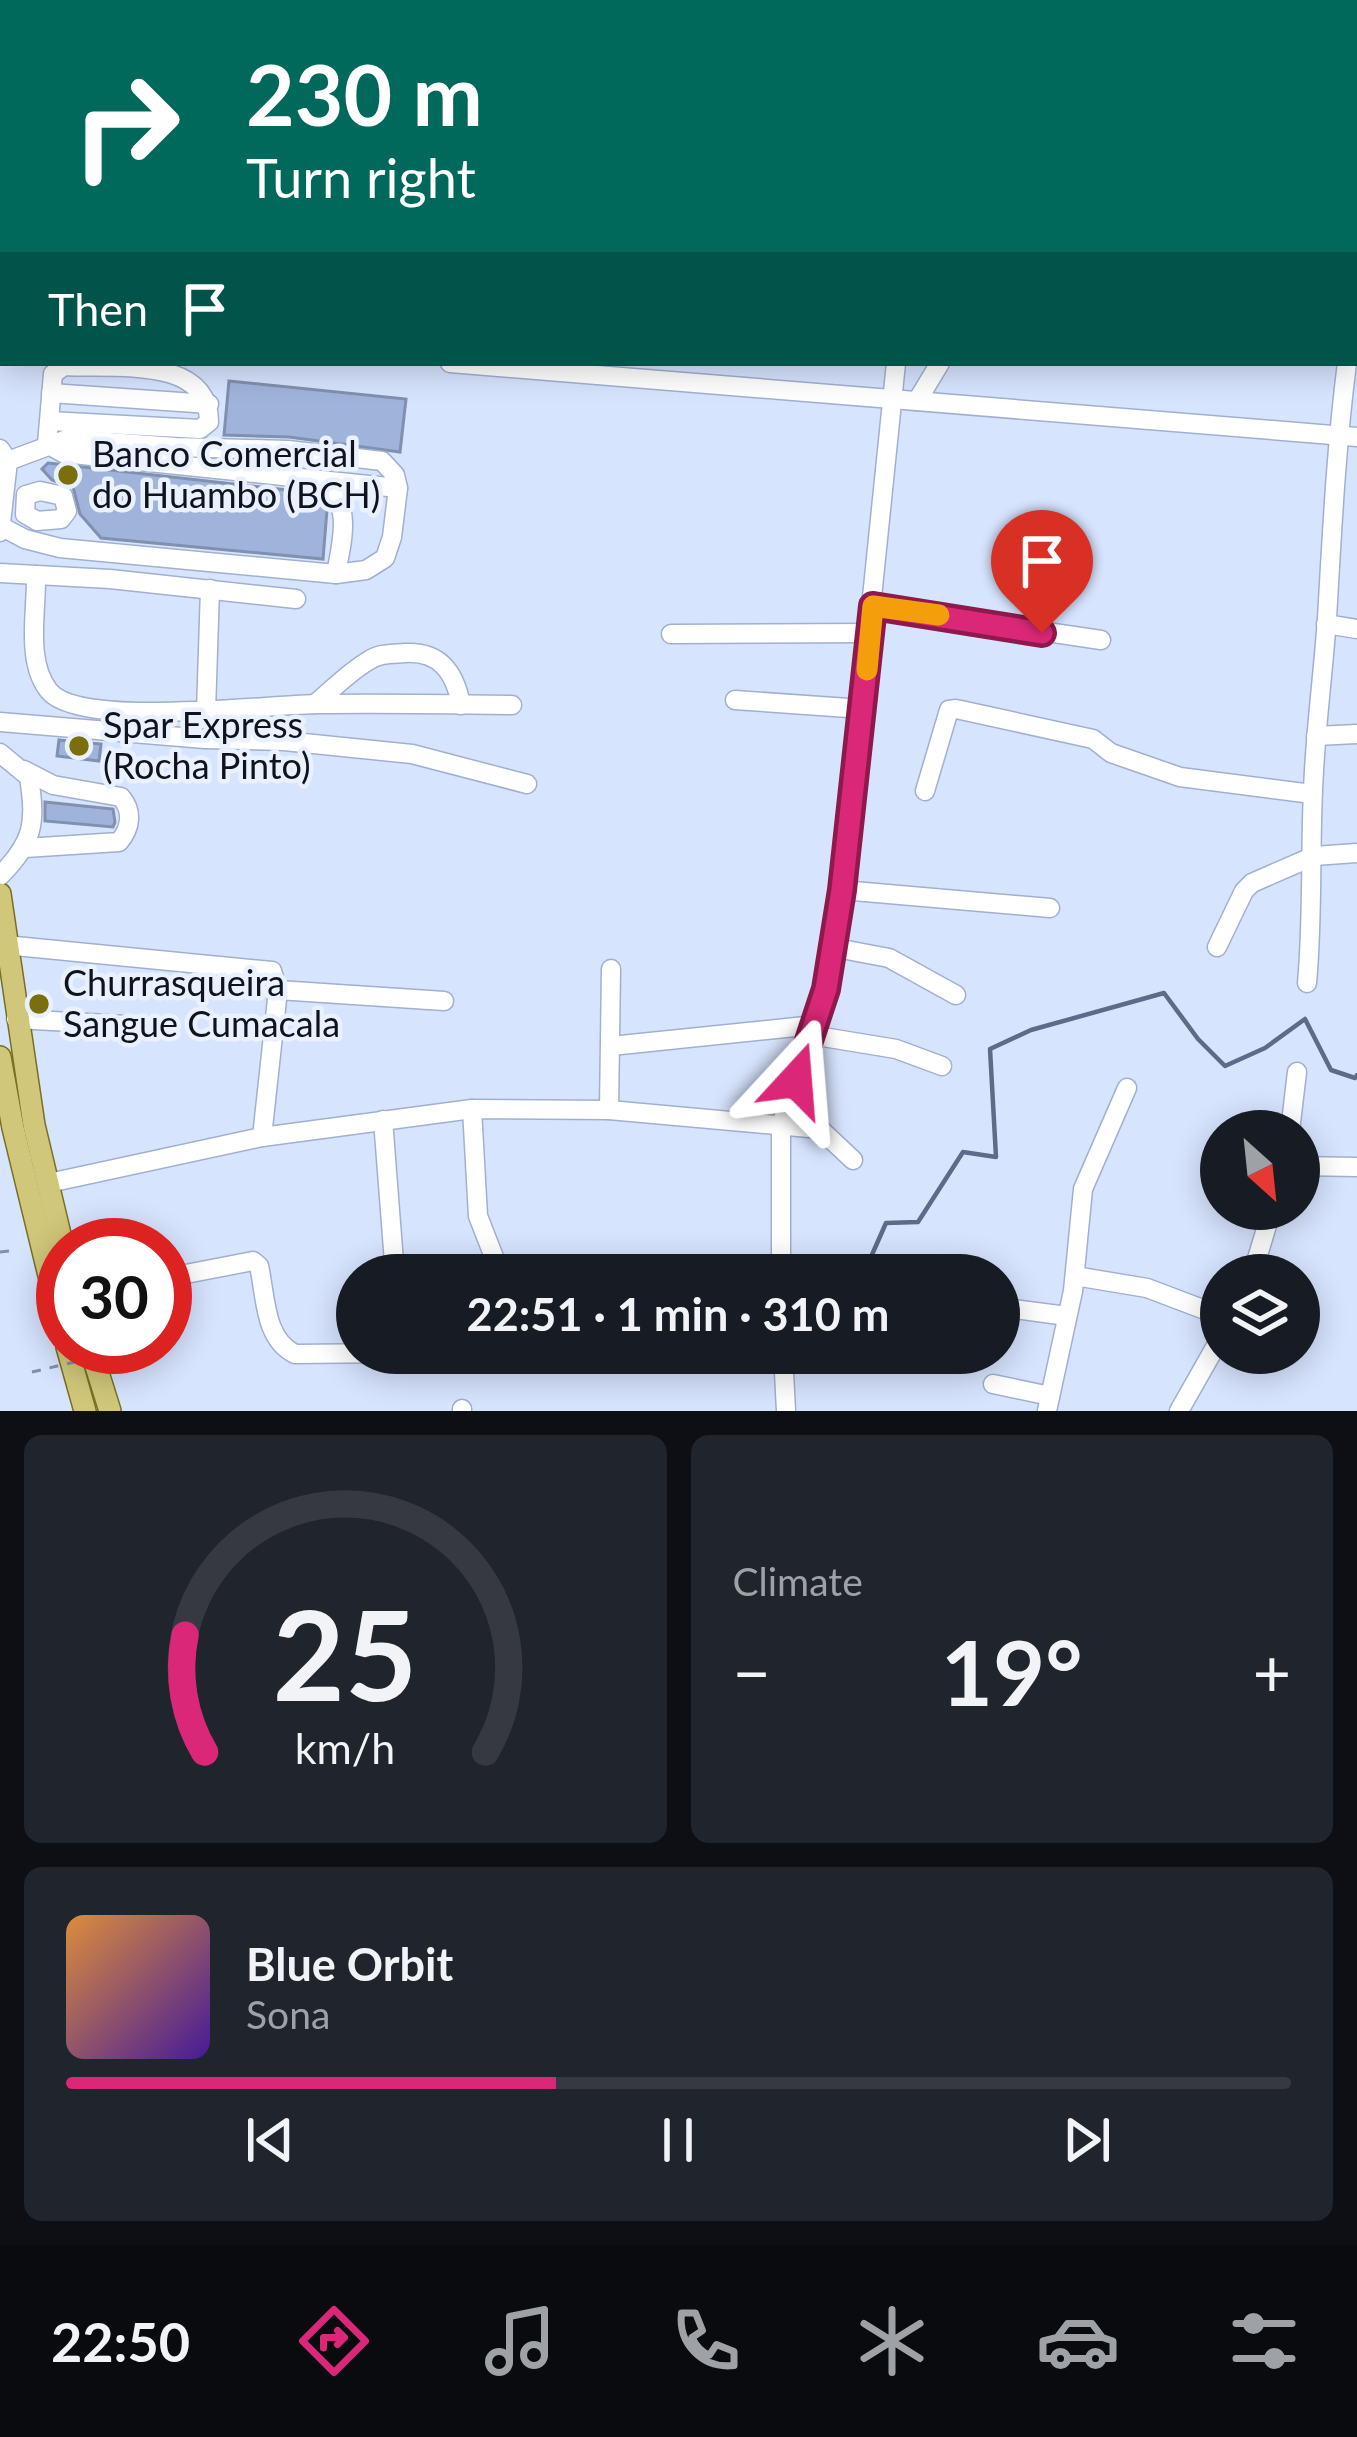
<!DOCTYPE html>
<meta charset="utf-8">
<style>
body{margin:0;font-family:Lato,sans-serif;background:#20242c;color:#f1f3f6;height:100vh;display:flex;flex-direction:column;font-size:45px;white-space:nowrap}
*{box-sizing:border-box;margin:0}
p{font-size:39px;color:#9ea1a6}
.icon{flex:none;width:66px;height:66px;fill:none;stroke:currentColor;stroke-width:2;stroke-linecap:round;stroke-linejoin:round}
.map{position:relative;height:1411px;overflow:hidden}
.panel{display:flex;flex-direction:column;gap:24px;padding:24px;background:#0d0f14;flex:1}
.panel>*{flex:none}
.hud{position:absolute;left:0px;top:0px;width:1359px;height:366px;box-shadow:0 6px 30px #0003;background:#00695c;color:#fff;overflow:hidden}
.needle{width:78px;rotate:153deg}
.controls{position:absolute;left:1200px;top:1110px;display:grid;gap:24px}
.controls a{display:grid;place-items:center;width:120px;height:120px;border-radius:50%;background:#171b24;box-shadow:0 6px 30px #0003;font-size:60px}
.speed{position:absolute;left:36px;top:1218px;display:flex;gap:24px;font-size:60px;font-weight:700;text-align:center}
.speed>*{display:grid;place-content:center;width:156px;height:156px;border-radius:50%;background:#171b24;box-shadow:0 6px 30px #0003;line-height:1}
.speed .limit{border:18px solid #d22;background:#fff;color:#111}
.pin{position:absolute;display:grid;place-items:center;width:102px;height:102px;color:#fff;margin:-123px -51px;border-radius:50% 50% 50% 0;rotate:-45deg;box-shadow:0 0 12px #0007}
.pin .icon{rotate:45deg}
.me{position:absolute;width:132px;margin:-66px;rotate:19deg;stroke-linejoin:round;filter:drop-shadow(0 0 9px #0008)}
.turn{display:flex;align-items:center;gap:42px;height:252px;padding:0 48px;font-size:54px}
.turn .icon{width:156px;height:156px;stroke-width:2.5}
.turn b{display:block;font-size:84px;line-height:102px}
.then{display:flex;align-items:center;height:114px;padding:0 48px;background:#0003;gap:24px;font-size:45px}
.big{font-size:90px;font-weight:700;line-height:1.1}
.panel .card{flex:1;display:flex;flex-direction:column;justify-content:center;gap:18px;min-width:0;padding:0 42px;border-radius:18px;background:#20242c}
.panel .dial{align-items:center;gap:0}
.dial svg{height:312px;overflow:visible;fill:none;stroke:#363941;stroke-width:7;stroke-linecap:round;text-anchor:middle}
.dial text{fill:#f1f3f6;stroke:none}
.song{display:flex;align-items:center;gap:36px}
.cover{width:144px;height:144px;border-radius:18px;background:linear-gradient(135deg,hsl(30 70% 55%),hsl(260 70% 35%))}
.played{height:12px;border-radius:6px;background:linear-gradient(90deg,#db2777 40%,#363941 40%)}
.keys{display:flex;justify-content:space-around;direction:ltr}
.heat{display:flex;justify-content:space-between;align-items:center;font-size:66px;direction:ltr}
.panel .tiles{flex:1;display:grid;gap:24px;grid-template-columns:1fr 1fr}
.card:last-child{grid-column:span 2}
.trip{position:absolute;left:336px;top:1254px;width:684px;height:120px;border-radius:60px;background:#171b24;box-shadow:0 6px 30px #0003;font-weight:700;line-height:120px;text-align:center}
.tabs{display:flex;height:192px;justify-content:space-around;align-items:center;background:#090b0e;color:#9ea1a6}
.tabs .icon{width:84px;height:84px}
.tabs .current{color:#db2777}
.tabs b{font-size:54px;color:#f1f3f6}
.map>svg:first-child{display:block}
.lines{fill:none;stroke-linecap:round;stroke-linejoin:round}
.stream{stroke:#5d6b88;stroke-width:4.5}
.building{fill:#a0b3da;stroke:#8190ae;stroke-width:3}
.minor-casing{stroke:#a1b0cf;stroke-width:21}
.major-casing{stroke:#796f20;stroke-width:24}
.path{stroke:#858ea2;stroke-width:3;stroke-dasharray:9 9;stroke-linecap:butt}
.minor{stroke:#fff;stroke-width:18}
.major{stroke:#d1c77a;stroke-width:21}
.path-bridge{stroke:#858ea2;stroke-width:3;stroke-dasharray:9 9;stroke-linecap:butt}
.route-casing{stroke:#8e194d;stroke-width:30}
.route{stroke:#db2777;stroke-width:21}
.slow{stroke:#f59e0b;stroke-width:21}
.poi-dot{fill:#7a6f0c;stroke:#eaf1fe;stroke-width:4.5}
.labels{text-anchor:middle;stroke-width:9;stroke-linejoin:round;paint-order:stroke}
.poi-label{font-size:36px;fill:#0e131e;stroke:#eaf1fe;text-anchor:start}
</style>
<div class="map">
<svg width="1357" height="1411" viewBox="0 0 1357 1411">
<rect width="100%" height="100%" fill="#d7e4fe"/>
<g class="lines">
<g class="stream">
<path d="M795 1275 798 1271 829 1275"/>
<path d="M863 1275 886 1223 918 1222 963 1152 996 1157 990 1049 1031 1030 1164 993 1198 1039 1225 1066 1265 1048 1305 1019 1331 1070 1355 1078 1357 1075"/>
<path d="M640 1353 675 1357 679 1353"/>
</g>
</g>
<g class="building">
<path d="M229 381 406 399 400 452 289 437 224 435Z"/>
<path d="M48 463 314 493 327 510 323 559 101 538 80 514 73 487 52 480 42 469Z"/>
<path d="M59 740 101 744 99 761 57 756Z"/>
<path d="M45 802 113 809 115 822 113 827 45 821Z"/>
</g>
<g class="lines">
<g class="minor-casing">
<g id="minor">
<path d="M86 3V0"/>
<path d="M934 3V0"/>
<path d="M1174 3 1175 0"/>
<path d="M1296 3 1297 0"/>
<path d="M1356 222 1357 223"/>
<path d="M1356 296 1357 288"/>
<path d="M450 363 1357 437"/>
<path d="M51 393 209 404"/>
<path d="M917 401 940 363"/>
<path d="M47 444C49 421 51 398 53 374L64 366C114 369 209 355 209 422L200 429 49 421"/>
<path d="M47 444 63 453 320 480C354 504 342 539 336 574"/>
<path d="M0 449 8 461 0 532"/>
<path d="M320 480 398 488"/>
<path d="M40 491 63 496 67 511 61 519 37 521 25 514 26 495Z"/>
<path d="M2 527 25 539 60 548 336 574 366 570 385 558 392 537 398 488 395 475 382 461 288 450 176 447 67 439 8 461"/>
<path d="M0 573 110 579 296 599"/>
<path d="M36 575C37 610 25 661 49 691 80 729 268 704 319 704 383 703 447 704 512 705"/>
<path d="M873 606 1101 640"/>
<path d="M1326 624 1357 629"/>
<path d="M671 634 870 633"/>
<path d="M735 700 863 709"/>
<path d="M315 704C332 690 349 672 368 661 379 653 392 654 405 653 440 651 455 672 461 705"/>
<path d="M206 711 210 589"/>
<path d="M0 722 205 739 284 741 412 754 527 784"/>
<path d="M1316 736 1357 734"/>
<path d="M0 753 29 777C36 824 34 841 0 876"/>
<path d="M24 770 53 785 121 797C133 811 131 828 119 842L25 848"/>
<path d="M925 791 949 710 956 709 1093 739 1111 753 1180 777 1312 794"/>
<path d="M842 890 1050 908"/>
<path d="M5 945 272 971 278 990 262 1137"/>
<path d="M831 947 889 958 956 995"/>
<path d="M1217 947 1244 891 1252 883 1314 856 1357 853"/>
<path d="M1307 983C1313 918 1310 855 1313 791 1315 733 1323 676 1327 618 1332 533 1336 448 1347 363"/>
<path d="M278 990 444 1001"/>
<path d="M16 1019 125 1025"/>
<path d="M811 1035 896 1049 942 1066"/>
<path d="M611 1046 815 1025"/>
<path d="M472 1109 478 1216 501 1275"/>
<path d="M609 1110 611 969"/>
<path d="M383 1120 395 1275"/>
<path d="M1290 1131 1297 1072"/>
<path d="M1299 1166 1357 1167"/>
<path d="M49 1183 262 1137 472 1109 609 1110 820 1129 853 1160"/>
<path d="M781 1275V1125L826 989 842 890 896 363"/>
<path d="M1252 1275 1272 1209"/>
<path d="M1075 1276 1147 1288 1221 1316"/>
<path d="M165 1278 253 1261 259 1266C266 1297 264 1339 295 1354L391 1353"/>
<path d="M999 1307 1067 1316"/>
<path d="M783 1353 786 1411"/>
<path d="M993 1384 1050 1396"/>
<path d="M462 1409V1411"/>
<path d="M1047 1411 1073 1291 1083 1189 1127 1088"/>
<path d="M1179 1411 1221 1337"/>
</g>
</g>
<g class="major-casing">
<g id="major">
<path d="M39 3 40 0"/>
<path d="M0 25 3 26"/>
<path d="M0 65 3 63"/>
<path d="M0 318 3 297"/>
<path d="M0 894 34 1125 63 1247"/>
<path d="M0 1057 13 1128 63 1333"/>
<path d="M67 1347 85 1411"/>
<path d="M90 1347 110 1411"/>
</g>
</g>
<path class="path" d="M0 1252 9 1251"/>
<use href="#minor" class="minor"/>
<use href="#major" class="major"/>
<path class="path-bridge" d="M32 1372 113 1353"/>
</g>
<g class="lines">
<g class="route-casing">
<path id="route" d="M796 1080 826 989 842 890 873 606 1042 633"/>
</g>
<use href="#route" class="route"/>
<path class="slow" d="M867 670 873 606 939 615"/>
</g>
<g class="poi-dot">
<circle cx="68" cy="475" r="12"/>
<circle cx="79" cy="746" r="12"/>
<circle cx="39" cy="1004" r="12"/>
</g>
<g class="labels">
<g class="poi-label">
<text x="92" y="467">Banco Comercial<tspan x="92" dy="41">do Huambo (BCH)</tspan></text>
<text x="103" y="738">Spar Express<tspan x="103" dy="41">(Rocha Pinto)</tspan></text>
<text x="63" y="996">Churrasqueira<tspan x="63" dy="41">Sangue Cumacala</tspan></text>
</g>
</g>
</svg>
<div class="controls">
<a><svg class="needle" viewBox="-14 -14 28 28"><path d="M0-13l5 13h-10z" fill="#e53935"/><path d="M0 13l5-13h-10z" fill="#9ea1a6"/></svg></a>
<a><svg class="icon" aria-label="layers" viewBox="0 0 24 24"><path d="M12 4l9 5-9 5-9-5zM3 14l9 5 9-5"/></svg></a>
</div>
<div class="speed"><div class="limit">30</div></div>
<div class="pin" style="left:1042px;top:633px;background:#d93025"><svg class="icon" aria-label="arrive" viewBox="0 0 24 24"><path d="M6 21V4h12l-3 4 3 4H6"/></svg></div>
<svg class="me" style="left:796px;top:1080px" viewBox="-20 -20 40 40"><path d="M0-17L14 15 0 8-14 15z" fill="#db2777" stroke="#fff" stroke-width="4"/></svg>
<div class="trip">22:51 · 1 min · 310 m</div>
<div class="hud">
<div class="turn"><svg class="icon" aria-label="right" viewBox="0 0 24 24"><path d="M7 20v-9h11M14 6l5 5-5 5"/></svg><div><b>230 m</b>Turn right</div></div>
<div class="then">Then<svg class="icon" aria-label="arrive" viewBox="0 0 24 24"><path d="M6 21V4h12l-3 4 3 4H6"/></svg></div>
</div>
</div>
<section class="panel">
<div class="tiles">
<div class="card dial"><svg viewBox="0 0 100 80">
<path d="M14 69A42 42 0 1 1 86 69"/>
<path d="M14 69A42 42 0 0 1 9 39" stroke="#db2777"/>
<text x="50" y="56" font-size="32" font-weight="700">25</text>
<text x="50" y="72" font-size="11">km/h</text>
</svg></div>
<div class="card"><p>Climate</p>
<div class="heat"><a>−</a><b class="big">19°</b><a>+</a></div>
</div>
<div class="card">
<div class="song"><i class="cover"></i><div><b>Blue Orbit</b><p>Sona</p></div></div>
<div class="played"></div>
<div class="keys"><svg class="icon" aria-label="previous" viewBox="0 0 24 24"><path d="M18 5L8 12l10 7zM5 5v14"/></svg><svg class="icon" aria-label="pause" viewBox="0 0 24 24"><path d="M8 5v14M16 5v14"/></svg><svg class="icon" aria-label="next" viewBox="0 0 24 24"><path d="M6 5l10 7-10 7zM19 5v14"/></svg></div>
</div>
</div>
</section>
<nav class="tabs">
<b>22:50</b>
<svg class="icon current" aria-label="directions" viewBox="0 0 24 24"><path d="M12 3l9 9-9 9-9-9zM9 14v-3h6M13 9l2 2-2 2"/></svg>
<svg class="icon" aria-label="music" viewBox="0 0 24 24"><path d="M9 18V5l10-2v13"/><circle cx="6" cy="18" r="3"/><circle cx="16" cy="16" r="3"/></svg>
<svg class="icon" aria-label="phone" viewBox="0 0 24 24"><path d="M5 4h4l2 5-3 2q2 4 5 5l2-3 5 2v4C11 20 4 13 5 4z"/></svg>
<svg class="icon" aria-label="climate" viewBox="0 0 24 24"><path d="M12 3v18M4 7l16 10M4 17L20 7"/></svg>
<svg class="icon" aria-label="car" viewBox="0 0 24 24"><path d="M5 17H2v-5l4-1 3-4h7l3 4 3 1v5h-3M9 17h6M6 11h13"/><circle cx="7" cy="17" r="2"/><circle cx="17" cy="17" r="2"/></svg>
<svg class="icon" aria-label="filters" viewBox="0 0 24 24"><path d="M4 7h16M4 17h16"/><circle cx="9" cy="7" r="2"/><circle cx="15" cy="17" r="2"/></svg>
</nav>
